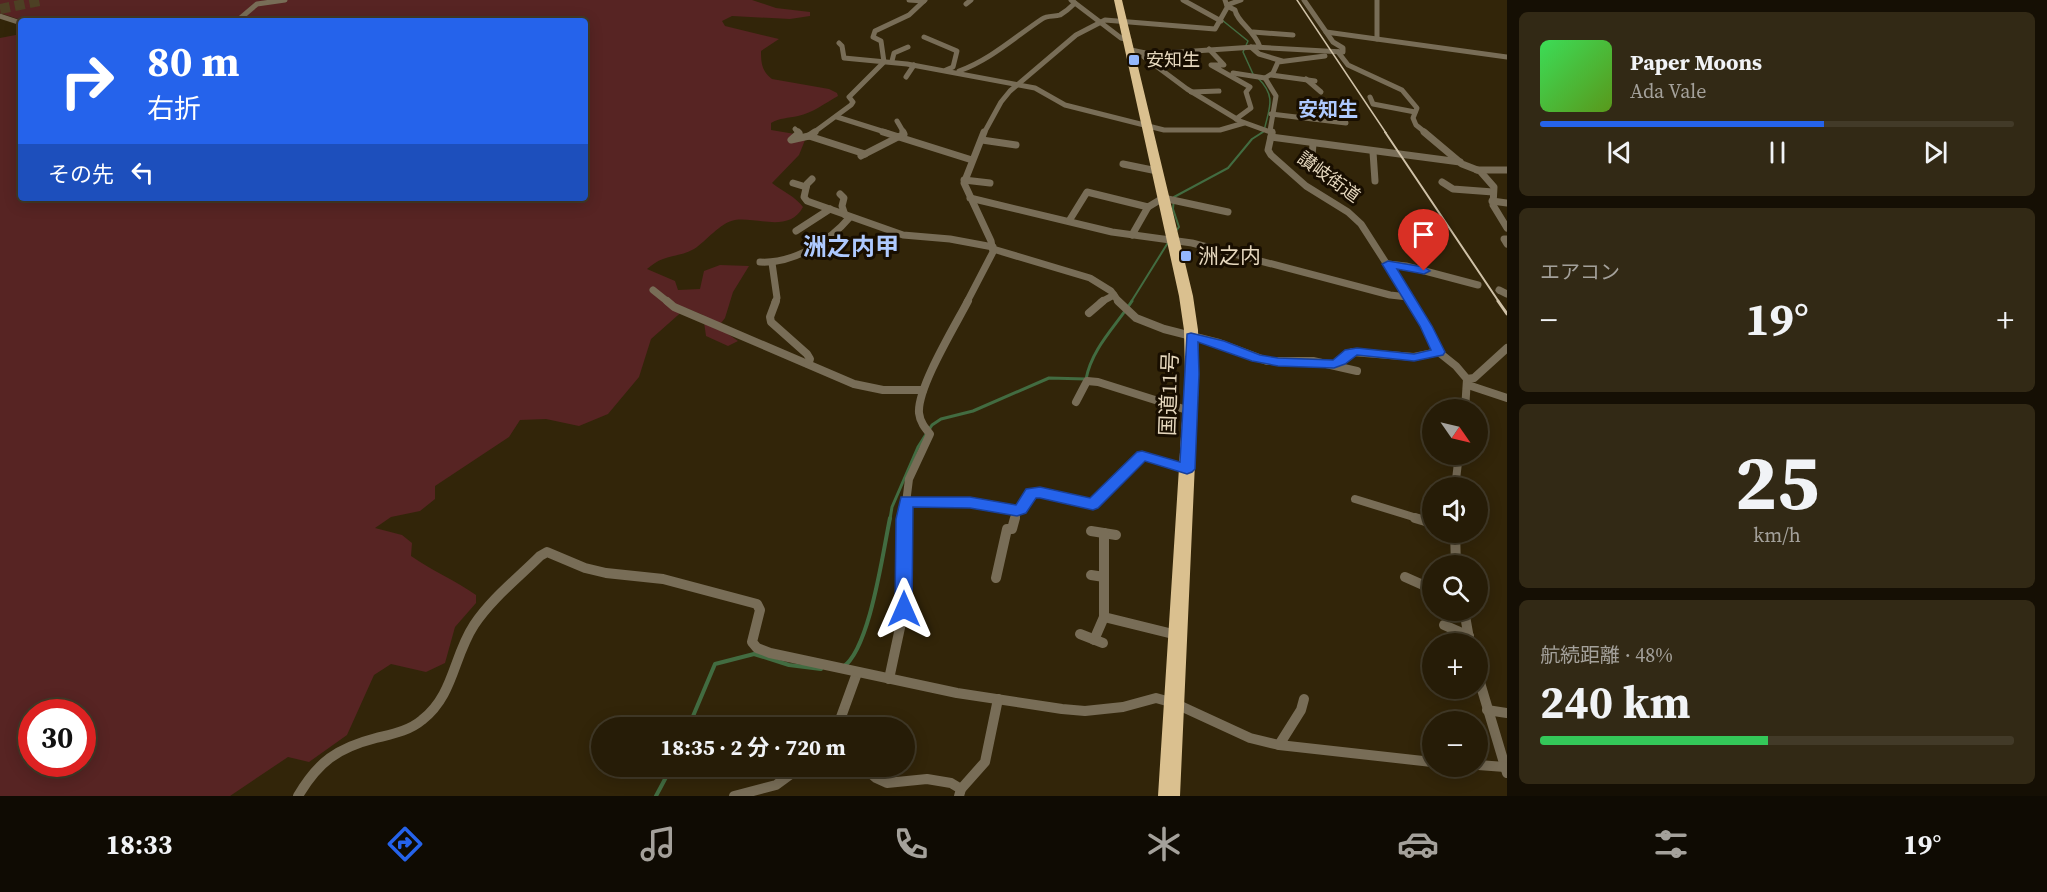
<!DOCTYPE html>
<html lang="ja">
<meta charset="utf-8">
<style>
body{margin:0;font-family:"Source Serif 4","Noto Sans JP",serif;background:#322915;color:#f1f3f6;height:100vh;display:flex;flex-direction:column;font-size:22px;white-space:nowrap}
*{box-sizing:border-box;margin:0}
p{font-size:20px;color:#a4a19b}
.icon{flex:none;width:33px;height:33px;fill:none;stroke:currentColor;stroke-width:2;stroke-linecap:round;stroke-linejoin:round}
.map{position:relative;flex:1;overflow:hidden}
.details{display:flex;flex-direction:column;gap:12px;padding:12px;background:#150f04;width:540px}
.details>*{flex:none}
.top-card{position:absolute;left:18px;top:18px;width:570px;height:183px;border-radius:6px;box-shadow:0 3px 15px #0003,0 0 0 2px #423a28;background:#2563eb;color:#fff;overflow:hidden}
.needle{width:39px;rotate:124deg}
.tools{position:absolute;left:1422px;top:399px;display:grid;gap:12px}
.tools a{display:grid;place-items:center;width:66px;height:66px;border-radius:50%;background:#261c07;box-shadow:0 3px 15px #0003,0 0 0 2px #423a28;font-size:30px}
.speed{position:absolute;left:18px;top:699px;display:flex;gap:12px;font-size:30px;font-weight:700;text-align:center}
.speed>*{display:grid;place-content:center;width:78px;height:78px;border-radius:50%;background:#261c07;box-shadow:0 3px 15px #0003,0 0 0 2px #423a28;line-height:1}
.speed .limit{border:9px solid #d22;background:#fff;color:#111}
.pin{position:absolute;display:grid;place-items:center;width:51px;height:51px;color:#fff;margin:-62px -26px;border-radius:50% 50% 50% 0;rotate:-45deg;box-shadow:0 0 6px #0007}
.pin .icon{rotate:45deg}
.me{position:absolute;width:66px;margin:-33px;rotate:0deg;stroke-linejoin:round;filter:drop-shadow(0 0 4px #0008)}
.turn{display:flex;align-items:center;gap:21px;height:126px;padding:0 30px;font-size:27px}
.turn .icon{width:78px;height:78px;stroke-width:2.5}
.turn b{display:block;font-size:42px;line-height:51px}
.then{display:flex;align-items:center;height:57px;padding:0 30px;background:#0003;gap:12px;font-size:22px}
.big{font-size:45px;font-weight:700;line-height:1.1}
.details .widget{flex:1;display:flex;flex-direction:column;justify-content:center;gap:9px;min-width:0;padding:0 21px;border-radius:9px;background:#322915}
.details .dial{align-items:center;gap:0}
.dial b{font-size:78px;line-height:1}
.song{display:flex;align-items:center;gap:18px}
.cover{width:72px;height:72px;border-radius:9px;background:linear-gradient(135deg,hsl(130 70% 55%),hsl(90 70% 35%))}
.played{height:6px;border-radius:3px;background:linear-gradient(90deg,#2563eb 60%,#423a28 60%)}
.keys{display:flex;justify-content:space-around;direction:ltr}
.heat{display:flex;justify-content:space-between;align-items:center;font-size:33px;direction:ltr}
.charge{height:9px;border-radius:4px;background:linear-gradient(90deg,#34c759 48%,#423a28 0)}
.trip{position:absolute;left:591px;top:717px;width:324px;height:60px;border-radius:30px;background:#261c07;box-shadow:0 3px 15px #0003,0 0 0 2px #423a28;font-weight:700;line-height:60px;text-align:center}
.dock{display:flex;height:96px;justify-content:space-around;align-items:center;background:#0f0b03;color:#a4a19b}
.dock .icon{width:42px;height:42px}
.dock .selected{color:#2563eb}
.dock b{font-size:27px;color:#f1f3f6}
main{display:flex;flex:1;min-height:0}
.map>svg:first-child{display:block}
.green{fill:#572423;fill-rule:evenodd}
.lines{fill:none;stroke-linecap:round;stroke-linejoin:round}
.stream-far3{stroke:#426c41;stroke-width:1.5}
.stream-far2{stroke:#426c41;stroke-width:2}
.stream-far1{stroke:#426c41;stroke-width:3}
.stream{stroke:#426c41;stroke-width:4}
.motorway-tunnel{stroke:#4d4024;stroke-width:10;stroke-dasharray:10 5;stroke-linecap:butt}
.minor-far3{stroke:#786d57;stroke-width:5}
.minor-far2{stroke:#786d57;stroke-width:7}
.minor-far1{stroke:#786d57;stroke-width:8}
.minor{stroke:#786d57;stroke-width:10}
.trunk{fill:#dac08f;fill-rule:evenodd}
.rail-far2{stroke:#cfc1a7;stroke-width:1.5}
.rail-far1{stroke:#cfc1a7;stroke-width:2}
.rail{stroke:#cfc1a7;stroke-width:3}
.route{fill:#2563eb;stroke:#184099;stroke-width:1.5}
.poi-dot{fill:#93b7fd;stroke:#180e00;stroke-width:2}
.labels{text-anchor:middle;stroke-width:6;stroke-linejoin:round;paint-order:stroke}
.far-poi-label{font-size:18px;fill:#e6d8be;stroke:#180e00;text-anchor:start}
.far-street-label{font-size:18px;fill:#e6d8be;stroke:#180e00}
.far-quarter-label{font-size:20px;font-weight:bold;fill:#aec9fe;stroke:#180e00}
.poi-label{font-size:21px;fill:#e6d8be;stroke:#180e00;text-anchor:start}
.street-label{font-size:21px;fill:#e6d8be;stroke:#180e00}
.quarter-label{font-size:24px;font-weight:bold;fill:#aec9fe;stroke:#180e00}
</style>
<main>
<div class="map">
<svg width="1507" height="796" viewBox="0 0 1507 796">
<rect width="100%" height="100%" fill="#322509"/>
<path class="green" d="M0 0H752L776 8 810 12V16L790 19 732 16 722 21 725 26 779 39 761 51C761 64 762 71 772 79L829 89 837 93 838 96C825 103 813 113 798 116 788 118 780 118 771 123V130L801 135 805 140 799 155 772 183C782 191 796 197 803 207 789 233 758 217 735 220 719 223 707 241 694 249 684 255 673 255 663 259 657 261 652 265 647 269L675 281 678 290 700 289 704 271 720 265 749 266 733 292 725 318 718 327 738 341 728 346 706 336 703 315 686 308 651 339 639 377 608 414 579 426 546 419 520 420 509 437 435 486V499L420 511 391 517 375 528 402 535 412 543 411 556C432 571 455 580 476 595V603L455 627 445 663 426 672 391 664 374 675 347 735 309 762 288 757 230 796H0V38L21 34V198H585V21H24L0 13ZM32 712H82V764H32Z"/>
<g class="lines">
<g class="stream-far3">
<path d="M1222 20 1248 41 1243 52 1253 74"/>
<path d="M1258 78C1277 97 1269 108 1264 131L1261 133"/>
</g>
<g class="stream-far2">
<path d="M1176 231 1179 227 1173 209 1174 197 1228 168 1252 139 1263 132"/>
<path d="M1131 302 1169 241"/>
</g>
<path class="stream-far1" d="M890 519 892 507 918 447 932 425 941 419 973 411 1049 378 1086 379C1092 348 1115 327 1132 301"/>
<g class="stream">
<path d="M843 667C870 649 883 551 890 518"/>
<path d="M688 728 715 664 754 654 789 665 821 669"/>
<path d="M656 796 672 766"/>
</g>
<path class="motorway-tunnel" d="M0 9 44 0"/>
<g class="minor-far3">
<path d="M909 0 924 1"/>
<path d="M1071 0 1121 38 1129 40"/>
<path d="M1183 0 1221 21"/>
<path d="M1225 0 1227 6 1235 10C1237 22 1254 30 1260 47"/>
<path d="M1377 0V39"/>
<path d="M966 4 971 0"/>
<path d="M1227 5 1241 0"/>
<path d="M0 16 21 23"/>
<path d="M237 21 257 4 285 0"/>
<path d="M1253 32 1293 35"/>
<path d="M1326 32 1507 57"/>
<path d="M924 37 957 51 953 67 946 70"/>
<path d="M839 43 842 46 844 58 907 64 1035 88 1065 105 1164 130H1220L1244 123"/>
<path d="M1251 47 1259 54 1282 61"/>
<path d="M1209 49 1224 65H1211L1250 87 1246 92 1251 108 1236 119"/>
<path d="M1131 50 1150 54 1254 47 1343 52V48L1333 42 1304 0"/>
<path d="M1338 52 1348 65 1402 90 1417 108 1413 118 1416 125 1426 133"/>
<path d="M1144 53V57L1187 89 1240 121 1273 133"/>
<path d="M892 61 894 53 908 47"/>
<path d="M959 71C990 60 1015 37 1042 19 1048 15 1054 17 1060 15 1065 12 1071 7 1075 3"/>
<path d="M1233 73 1265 78"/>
<path d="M1271 75 1315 81"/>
<path d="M906 77 914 65"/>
<path d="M1306 79 1321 92"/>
<path d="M1191 92 1219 91"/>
<path d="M1370 97 1373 104 1415 112"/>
<path d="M1271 114 1346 123 1345 120"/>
<path d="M837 117 888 133"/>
<path d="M897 121 904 133"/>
<path d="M795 129 799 133"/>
<path d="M1270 131 1276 96 1265 78 1273 73 1278 62 1325 56"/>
<path d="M813 133 851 105 853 102 849 97 884 62 881 41 873 37 875 31 909 15 925 0"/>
<path d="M984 133 1001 102 1010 91 1076 35 1105 20 1215 29 1228 6"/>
</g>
<g class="minor-far2">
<path d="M798 132 799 133 791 140 809 136 865 154"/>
<path d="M883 132 972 160"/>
<path d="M1272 132 1268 150 1271 155 1306 186 1348 212 1361 224 1411 302"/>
<path d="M1424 132 1462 164 1480 171 1494 187 1493 205 1507 228"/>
<path d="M809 136 815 132"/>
<path d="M1271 137 1460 162"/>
<path d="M982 140 1016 145"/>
<path d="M1373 152 1375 181"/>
<path d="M861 156 904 134 903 132"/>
<path d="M1312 156 1313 144"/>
<path d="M1123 164 1157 171"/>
<path d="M1477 170H1507"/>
<path d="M812 179 807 184 804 197 807 201 903 235 950 239 993 247"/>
<path d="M964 180 990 183"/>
<path d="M1442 182 1453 189 1493 192"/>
<path d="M793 183 806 187"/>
<path d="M840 194 844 198 842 206 845 215"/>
<path d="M970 198 1112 232 1192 243 1390 295 1408 297"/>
<path d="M1492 201 1507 203"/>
<path d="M1069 221 1087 192 1148 207"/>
<path d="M796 231 830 209"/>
<path d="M1132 235 1148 207 1163 198 1228 212"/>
<path d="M1507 239H1504L1507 244"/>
<path d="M993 249 1090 278 1111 291 1119 302"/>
<path d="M760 262C793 264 830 241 850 217"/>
<path d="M772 263 777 298 775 302"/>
<path d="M1388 264 1406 266 1478 285"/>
<path d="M653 290 668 302"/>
<path d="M1499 290 1507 294"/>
<path d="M967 302 993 252 991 241 964 183 984 132"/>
<path d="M1101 302 1114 295"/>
</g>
<g class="minor-far1">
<path d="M667 301 674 307 854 384 883 390H923"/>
<path d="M776 301 770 317 771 322 807 354 810 359 808 364"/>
<path d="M1118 301 1136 318 1164 329 1219 343 1267 361H1313L1357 371"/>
<path d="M1410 301 1426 326 1436 350 1456 366 1467 379 1465 410"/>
<path d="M1089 313 1103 301"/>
<path d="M1334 364 1352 352 1414 357 1438 352"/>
<path d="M1467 379 1474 378 1507 348"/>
<path d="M1468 385 1507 398"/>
<path d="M1076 402 1087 381 1098 382 1190 411"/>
<path d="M1455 488 1459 454"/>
<path d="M1355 499 1420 519"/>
<path d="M1478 499 1481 501"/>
<path d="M906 501 970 502 1017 511 1032 493 1040 492 1093 505 1142 456 1187 469"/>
<path d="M904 519 909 479 930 434C925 428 920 422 919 413 917 388 955 326 968 301"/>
<path d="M1015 519 1017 511"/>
</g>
<g class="minor">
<path d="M1415 518 1432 523"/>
<path d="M1091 531 1116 535"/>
<path d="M1455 532 1456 566"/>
<path d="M1091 575 1104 577"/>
<path d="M1405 577 1432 589"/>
<path d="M996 578 1007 529H1012L1015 518"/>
<path d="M1464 610 1470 644"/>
<path d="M1104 617 1177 635"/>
<path d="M1444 625 1469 636"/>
<path d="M1080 634 1103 643"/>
<path d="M1094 640 1104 617V533"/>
<path d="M1478 676 1507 773"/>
<path d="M889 679 904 609V518"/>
<path d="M1487 710 1507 713"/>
<path d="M837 728 857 673"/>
<path d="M1279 745 1301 710 1304 699"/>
<path d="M1478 765 1505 767"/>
<path d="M862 766 876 778 887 783 927 779 951 783 961 789"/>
<path d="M298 796C318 762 337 748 376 738 392 734 409 731 422 720 454 695 453 657 474 625 491 599 518 578 540 556L547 552 585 568 606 573 663 579 757 604 760 610 752 642 757 648 770 653 957 693 1062 709 1085 711 1123 707 1156 698 1174 703 1250 738 1279 745 1432 762"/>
<path d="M734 796 776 785 802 766"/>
<path d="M959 796 961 789 985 762 998 699"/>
</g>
<path class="trunk" d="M1114 0H1122L1193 296 1198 330 1199 374 1180 796H1158L1185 374 1184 330 1179 296Z"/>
<path class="rail-far2" d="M1297 0 1386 133"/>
<path class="rail-far1" d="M1385 132 1499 302"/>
<path class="rail" d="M1498 301 1507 314"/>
</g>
<path class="route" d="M1388 261 1424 267 1430 271 1424 274 1397 269 1432 326 1445 352 1443 355 1414 361 1357 355 1345 364 1334 368 1278 366 1252 361 1198 342 1199 374 1195 469 1192 472 1187 474 1145 461 1098 508 1093 510 1040 498H1036L1026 513 1017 516 970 508 913 507 912 609 910 614 904 615 898 614 895 609 896 519 901 497H970L1016 505 1026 489 1040 487 1090 498 1137 452 1142 451 1180 462 1187 334 1191 333 1224 341 1260 355 1278 358 1333 360 1345 350 1357 348 1414 354 1431 350 1420 326 1382 264Z"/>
<g class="poi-dot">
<rect x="1128" y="54" width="12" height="12" rx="3"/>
<rect x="1180" y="250" width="12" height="12" rx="3"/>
</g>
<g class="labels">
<g class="far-poi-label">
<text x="1146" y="66">安知生</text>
</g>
<g class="far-street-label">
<text transform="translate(1329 177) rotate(36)" y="6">讃岐街道</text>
</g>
<g class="far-quarter-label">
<text x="1328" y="116">安知生</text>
</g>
<g class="poi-label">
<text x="1198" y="263">洲之内</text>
</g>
<g class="street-label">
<text transform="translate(1169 394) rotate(-88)" y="7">国道11号</text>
</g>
<g class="quarter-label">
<text x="851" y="255">洲之内甲</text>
</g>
</g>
</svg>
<div class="tools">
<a><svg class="needle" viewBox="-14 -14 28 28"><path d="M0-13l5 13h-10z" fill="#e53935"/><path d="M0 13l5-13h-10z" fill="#a4a19b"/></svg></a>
<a><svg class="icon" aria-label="sound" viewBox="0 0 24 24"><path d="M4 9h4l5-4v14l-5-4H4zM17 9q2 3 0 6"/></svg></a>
<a><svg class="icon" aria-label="search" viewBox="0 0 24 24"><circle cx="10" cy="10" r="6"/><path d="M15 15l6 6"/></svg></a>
<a>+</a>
<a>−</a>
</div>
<div class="speed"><div class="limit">30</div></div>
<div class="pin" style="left:1424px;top:271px;background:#d93025"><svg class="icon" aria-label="arrive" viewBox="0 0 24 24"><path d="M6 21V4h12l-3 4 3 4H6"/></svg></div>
<svg class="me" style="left:904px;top:609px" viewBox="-20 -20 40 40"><path d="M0-17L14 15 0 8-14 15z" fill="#2563eb" stroke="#fff" stroke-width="4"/></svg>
<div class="trip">18:35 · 2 分 · 720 m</div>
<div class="top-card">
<div class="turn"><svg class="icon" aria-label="right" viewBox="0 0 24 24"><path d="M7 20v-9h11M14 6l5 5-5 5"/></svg><div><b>80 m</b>右折</div></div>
<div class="then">その先<svg class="icon" aria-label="left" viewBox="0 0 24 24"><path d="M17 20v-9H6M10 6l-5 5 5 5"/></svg></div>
</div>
</div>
<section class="details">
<div class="widget">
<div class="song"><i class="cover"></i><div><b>Paper Moons</b><p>Ada Vale</p></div></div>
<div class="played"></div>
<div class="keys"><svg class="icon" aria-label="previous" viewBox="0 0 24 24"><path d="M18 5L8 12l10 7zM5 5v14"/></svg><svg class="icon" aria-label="pause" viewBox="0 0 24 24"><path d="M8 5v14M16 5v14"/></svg><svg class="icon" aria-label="next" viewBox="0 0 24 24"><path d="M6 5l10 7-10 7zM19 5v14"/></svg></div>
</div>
<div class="widget"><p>エアコン</p>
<div class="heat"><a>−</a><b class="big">19°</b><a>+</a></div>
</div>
<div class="widget dial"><b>25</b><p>km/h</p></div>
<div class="widget"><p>航続距離 · 48%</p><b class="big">240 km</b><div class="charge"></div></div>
</section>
</main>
<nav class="dock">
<b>18:33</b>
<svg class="icon selected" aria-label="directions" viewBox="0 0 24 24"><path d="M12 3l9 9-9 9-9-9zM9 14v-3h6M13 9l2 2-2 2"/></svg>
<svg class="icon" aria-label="music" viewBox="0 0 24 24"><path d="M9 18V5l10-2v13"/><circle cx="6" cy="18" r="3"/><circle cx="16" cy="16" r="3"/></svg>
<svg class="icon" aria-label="phone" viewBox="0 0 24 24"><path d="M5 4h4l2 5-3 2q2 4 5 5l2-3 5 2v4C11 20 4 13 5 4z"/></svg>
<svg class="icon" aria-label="climate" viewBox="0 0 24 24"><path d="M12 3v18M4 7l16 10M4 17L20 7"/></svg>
<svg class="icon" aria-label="car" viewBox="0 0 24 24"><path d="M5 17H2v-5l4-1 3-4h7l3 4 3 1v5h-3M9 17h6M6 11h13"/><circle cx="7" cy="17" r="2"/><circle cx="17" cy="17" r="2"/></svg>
<svg class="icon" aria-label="filters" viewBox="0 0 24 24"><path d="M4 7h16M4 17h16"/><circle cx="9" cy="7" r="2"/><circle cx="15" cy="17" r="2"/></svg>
<b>19°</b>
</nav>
